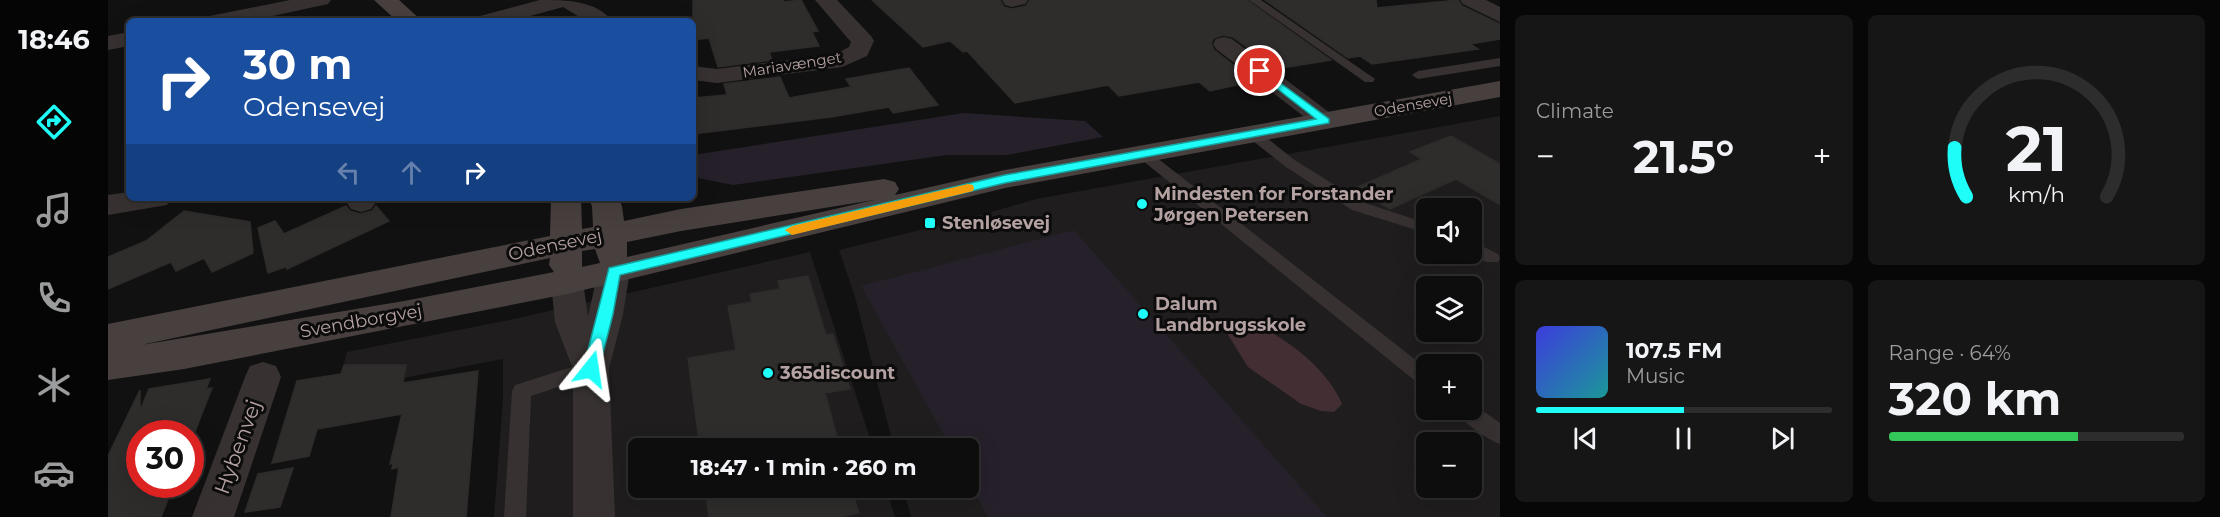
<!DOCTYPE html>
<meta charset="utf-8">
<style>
body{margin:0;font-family:Montserrat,sans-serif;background:#171616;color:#f1f3f6;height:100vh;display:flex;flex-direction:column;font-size:22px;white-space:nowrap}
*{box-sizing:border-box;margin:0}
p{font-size:20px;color:#9b9c9d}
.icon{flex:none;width:33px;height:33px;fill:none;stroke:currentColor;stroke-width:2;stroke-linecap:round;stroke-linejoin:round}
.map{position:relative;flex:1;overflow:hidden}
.details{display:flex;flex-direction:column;gap:15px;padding:15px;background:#080707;width:720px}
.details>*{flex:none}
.top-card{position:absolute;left:18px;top:18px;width:570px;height:183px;border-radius:9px;box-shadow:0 6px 24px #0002,0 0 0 2px #2e2d2e;background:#1a4fa0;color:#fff;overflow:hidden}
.tools{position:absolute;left:1308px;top:198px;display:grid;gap:12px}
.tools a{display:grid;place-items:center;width:66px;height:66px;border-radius:9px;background:#0e0d0d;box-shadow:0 6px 24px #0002,0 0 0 2px #2e2d2e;font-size:30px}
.speed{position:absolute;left:18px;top:420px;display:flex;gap:12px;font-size:30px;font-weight:700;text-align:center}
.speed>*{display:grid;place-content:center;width:78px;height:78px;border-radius:50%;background:#0e0d0d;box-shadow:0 6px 24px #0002,0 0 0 2px #2e2d2e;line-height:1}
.speed .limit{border:9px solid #d22;background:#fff;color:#111}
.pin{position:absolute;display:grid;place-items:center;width:51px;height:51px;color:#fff;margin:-26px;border:3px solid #fff;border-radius:50%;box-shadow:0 2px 6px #0007}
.me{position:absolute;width:66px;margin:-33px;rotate:15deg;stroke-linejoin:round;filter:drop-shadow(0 0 4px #0008)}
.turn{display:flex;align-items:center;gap:21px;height:126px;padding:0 18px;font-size:27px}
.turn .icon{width:78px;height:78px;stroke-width:2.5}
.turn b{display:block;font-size:42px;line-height:51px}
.lanes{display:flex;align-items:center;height:57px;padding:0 18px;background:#0003;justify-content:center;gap:30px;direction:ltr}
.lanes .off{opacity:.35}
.big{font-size:45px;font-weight:700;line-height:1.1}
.details .tile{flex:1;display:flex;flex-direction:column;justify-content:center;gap:9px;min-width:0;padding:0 21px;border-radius:9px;background:#171616}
.details .dial{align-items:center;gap:0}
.dial svg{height:156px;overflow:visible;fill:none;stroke:#2e2d2e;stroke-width:7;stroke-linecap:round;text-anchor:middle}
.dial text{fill:#f1f3f6;stroke:none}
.song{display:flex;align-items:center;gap:18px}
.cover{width:72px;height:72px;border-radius:9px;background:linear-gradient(135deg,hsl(240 70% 55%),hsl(180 70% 35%))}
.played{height:6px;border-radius:3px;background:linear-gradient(90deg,#1efdf8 50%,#2e2d2e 50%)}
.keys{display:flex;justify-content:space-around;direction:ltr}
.heat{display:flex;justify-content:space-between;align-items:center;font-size:33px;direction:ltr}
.charge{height:9px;border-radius:4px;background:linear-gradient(90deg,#34c759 64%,#2e2d2e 0)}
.details .tiles{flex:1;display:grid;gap:15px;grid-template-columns:repeat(2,1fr)}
.trip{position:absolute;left:520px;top:438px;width:351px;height:60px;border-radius:9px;background:#0e0d0d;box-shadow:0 6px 24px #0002,0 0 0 2px #2e2d2e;font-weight:700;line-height:60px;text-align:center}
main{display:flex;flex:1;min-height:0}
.dock{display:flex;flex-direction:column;width:108px;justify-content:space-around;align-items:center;background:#060505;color:#9b9c9d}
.dock .icon{width:42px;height:42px}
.dock .active{color:#1efdf8}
.dock b{font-size:27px;color:#f1f3f6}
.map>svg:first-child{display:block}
.built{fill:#1f1d1d;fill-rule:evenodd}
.green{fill:#25202a}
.water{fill:#422e33}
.building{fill:#2f2c2c;stroke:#2e2c2a;stroke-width:1.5}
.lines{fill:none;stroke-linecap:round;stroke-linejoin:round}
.lane{fill:#373231;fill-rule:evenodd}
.street{fill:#373231;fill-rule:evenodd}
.secondary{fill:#48403f;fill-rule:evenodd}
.route{fill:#1efdf8;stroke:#14a4a1;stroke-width:1.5}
.slow{fill:#f59e0b}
.poi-dot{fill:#1efdf8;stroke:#0d0c0c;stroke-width:2}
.labels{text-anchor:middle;stroke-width:6;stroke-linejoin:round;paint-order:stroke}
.far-street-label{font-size:15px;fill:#b4a1a1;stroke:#0d0c0c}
.poi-label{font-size:18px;font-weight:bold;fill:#b4a1a1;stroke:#0d0c0c;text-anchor:start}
.street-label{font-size:18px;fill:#b4a1a1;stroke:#0d0c0c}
.near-street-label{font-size:21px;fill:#b4a1a1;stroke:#0d0c0c}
</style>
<main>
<nav class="dock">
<b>18:46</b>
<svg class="icon active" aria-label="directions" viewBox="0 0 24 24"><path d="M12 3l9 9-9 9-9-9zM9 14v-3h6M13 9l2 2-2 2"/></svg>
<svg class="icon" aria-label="music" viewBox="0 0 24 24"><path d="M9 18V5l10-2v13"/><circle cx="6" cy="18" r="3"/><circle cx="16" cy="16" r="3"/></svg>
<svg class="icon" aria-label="phone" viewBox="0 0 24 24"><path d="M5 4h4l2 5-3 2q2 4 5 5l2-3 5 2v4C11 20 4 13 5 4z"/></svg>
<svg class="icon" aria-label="climate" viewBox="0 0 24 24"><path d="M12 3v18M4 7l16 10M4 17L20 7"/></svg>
<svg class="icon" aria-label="car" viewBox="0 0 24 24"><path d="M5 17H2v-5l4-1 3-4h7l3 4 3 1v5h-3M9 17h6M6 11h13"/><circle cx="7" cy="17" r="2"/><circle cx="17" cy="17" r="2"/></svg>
</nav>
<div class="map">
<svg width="1392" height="517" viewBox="0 0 1392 517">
<rect width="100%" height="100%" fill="#121111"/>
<g class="built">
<path d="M1392 116V517H803L795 488H861V448H786L747 297 731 250 877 214 928 199ZM1318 208H1364V254H1318ZM1318 286H1364V332H1318ZM1318 364H1364V410H1318ZM1318 442H1364V488H1318Z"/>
<path d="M702 252 765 448H531V488H778L787 517H386L395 399V359L295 378 288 415 219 428 239 352 401 320Z"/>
</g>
<g class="green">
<path d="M856 113 977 121 995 137 899 155H839L625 185 585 177V155Z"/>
<path d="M966 230 1219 517H880L861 482V448H843L753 286Z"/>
</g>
<path class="water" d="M1134 319C1171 332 1218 366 1234 404L1226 412 1213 411 1193 404 1140 367 1117 330 1122 321Z"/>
<g class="building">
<path d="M585 0H675L676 2 693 0 710 31 704 32 711 46 661 52 664 60 610 67 601 38 585 40Z"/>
<path d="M764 0H892L896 7 904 9 918 6 922 0H1139L1223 60 1168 69 1125 37 1115 35 1106 38 1103 43 1106 50 1146 81 1102 91 1091 82 1011 96 1000 85 907 103 859 51 855 52 842 41 815 47Z"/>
<path d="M1157 0H1268L1269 8 1350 0 1354 6 1392 24V39L1362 44 1370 49 1264 64 1252 56 1240 58Z"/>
<path d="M801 68 830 105 785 113 781 107 723 117 585 134V98L619 95 616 84 672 77 681 98 743 87 738 79Z"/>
<path d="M1343 136 1392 164V205L1348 179 1282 209 1247 188 1314 159 1302 152Z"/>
<path d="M238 206 242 211 252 214 264 211 268 206 281 221 179 269 180 266 160 273 150 228 167 221 176 234Z"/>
<path d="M76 211 142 222 145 253 104 272 96 258 68 271 63 262 0 289V257L38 241Z"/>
<path d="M700 276 718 335 725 334 742 389 717 393 732 448H592L580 358 628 350 620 306 644 302 642 294 672 289 670 281Z"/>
<path d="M236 365H298L295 383 370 371 358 517H283L291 467 284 469 285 463 282 464 294 414 209 429 201 456 164 463 189 381 233 374Z"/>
<path d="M102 379 98 389 104 388 86 434H32V484H66L53 517H0V456L32 390V411L41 389Z"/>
<path d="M185 468 172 507 137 512 150 474Z"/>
<path d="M597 488H743L751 513 732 517H601Z"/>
</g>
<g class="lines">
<g class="lane">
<path d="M1141 0H1153L1267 79 1265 82H1257Z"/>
<path d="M1392 58V66L1310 79 1304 75 1310 71Z"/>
<path d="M1145 130 1150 131 1188 161 1254 202 1318 223V233L1244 210 1178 167 1140 137 1138 134Z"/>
<path d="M1034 149 1039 150 1318 368V386L1311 384 1029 156 1027 153 1029 150Z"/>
<path d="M1364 241 1390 254 1392 258 1390 262H1378L1363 254Z"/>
<path d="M483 361 490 364 492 369 490 374 423 396 418 517H396L404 391 407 385Z"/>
<path d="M1364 403 1392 423V444C1379 439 1354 423 1349 410H1364Z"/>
</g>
<g class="street">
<path d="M182 0H223L220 4 141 21H99L102 16Z"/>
<path d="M432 0C457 0 488 0 504 21H478L455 7 404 21H369L372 16Z"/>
<path d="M707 0H729L763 36 766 41 759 56 734 67 609 83 585 80V66L609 69 728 54 741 47 743 42Z"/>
<path d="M894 0H920L917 4 904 7 897 5Z"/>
<path d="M1352 0H1378L1392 7V22L1355 4Z"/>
<path d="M21 32V46L0 50V36Z"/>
<path d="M1116 37 1124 39 1226 116 1230 121 1226 126 1217 129 1208 126 1108 49 1105 44 1108 39Z"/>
<path d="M21 192V198H63L59 205 0 215V195Z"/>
<path d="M236 198H265L268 202 263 209 253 212 243 209Z"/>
<path d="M506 259 517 263 522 271 515 314 501 369 507 517H465V369L447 322 443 282 448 274 459 270 470 274 475 282 480 317 490 271 495 263Z"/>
<path d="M155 362 168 366 173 377 126 517H84L137 377 142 366Z"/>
</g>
<g class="secondary">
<path d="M266 0H291L314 21H289Z"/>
<path d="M1392 81V97L897 188 459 294 76 369 0 380V324L442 236 443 198H473L474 229 485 227 484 206 480 198H510L514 206 516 221 573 209 776 179 787 182 791 189 787 195 897 170ZM766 200 519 257V242L573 231ZM487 249 492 263 474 267V251ZM442 258 441 265 446 272 296 301 33 345Z"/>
</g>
</g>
<path class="route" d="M1152 68 1221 119V123L897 183 512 275 505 314 491 369 489 373 483 375 478 373 475 369 501 268 897 175 1208 119 1149 73 1147 71Z"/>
<path class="slow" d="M860 184 865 185 866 188 865 191 684 235 677 230 684 226Z"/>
<g class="poi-dot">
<circle cx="1034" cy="204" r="6"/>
<rect x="816" y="217" width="12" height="12" rx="3"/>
<circle cx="1035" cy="314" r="6"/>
<circle cx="660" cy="373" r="6"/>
</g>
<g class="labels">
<g class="far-street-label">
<text transform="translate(684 65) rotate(-9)" y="5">Mariavænget</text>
<text transform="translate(1305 105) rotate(-10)" y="5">Odensevej</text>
</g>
<g class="poi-label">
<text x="1046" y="200">Mindesten for Forstander<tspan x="1046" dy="21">Jørgen Petersen</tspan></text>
<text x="834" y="229">Stenløsevej</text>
<text x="1047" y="310">Dalum<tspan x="1047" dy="21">Landbrugsskole</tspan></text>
<text x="672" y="379">365discount</text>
</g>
<g class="street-label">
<text transform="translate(447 245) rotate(-12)" y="6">Odensevej</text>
<text transform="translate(253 321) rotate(-10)" y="6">Svendborgvej</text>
</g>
<g class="near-street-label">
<text transform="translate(130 447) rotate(-70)" y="7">Hybenvej</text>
</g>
</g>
</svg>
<div class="tools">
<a><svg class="icon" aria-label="sound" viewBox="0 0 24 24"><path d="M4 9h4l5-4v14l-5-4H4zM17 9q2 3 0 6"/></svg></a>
<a><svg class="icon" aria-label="layers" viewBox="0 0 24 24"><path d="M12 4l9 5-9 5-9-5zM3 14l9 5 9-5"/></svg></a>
<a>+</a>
<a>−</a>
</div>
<div class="speed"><div class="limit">30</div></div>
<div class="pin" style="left:1152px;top:71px;background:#d93025"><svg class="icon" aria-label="arrive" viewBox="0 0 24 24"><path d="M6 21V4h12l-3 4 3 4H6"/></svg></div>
<svg class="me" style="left:483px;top:369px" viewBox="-20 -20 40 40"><path d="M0-17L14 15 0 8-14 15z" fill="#1efdf8" stroke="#fff" stroke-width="4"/></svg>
<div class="trip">18:47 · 1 min · 260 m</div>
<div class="top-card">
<div class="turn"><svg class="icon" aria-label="right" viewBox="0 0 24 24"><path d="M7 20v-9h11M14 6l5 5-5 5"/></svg><div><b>30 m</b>Odensevej</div></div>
<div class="lanes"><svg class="icon off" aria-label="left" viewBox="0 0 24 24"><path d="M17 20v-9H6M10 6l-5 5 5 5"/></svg><svg class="icon off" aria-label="ahead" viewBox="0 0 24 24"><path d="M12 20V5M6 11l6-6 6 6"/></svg><svg class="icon" aria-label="right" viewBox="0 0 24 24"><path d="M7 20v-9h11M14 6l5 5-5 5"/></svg></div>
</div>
</div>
<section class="details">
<div class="tiles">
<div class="tile"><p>Climate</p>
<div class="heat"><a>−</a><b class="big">21.5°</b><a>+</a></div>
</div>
<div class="tile dial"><svg viewBox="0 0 100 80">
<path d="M14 69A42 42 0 1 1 86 69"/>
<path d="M14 69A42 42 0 0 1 8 44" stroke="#1efdf8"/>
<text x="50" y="56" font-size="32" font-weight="700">21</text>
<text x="50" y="72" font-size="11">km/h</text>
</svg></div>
<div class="tile">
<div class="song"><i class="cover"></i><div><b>107.5 FM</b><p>Music</p></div></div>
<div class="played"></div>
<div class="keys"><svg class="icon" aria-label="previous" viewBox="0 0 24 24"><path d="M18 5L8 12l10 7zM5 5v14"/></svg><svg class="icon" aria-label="pause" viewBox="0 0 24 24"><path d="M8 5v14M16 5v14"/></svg><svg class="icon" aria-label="next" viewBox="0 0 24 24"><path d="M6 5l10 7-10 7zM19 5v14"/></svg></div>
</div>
<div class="tile"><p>Range · 64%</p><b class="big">320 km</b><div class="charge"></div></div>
</div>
</section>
</main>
